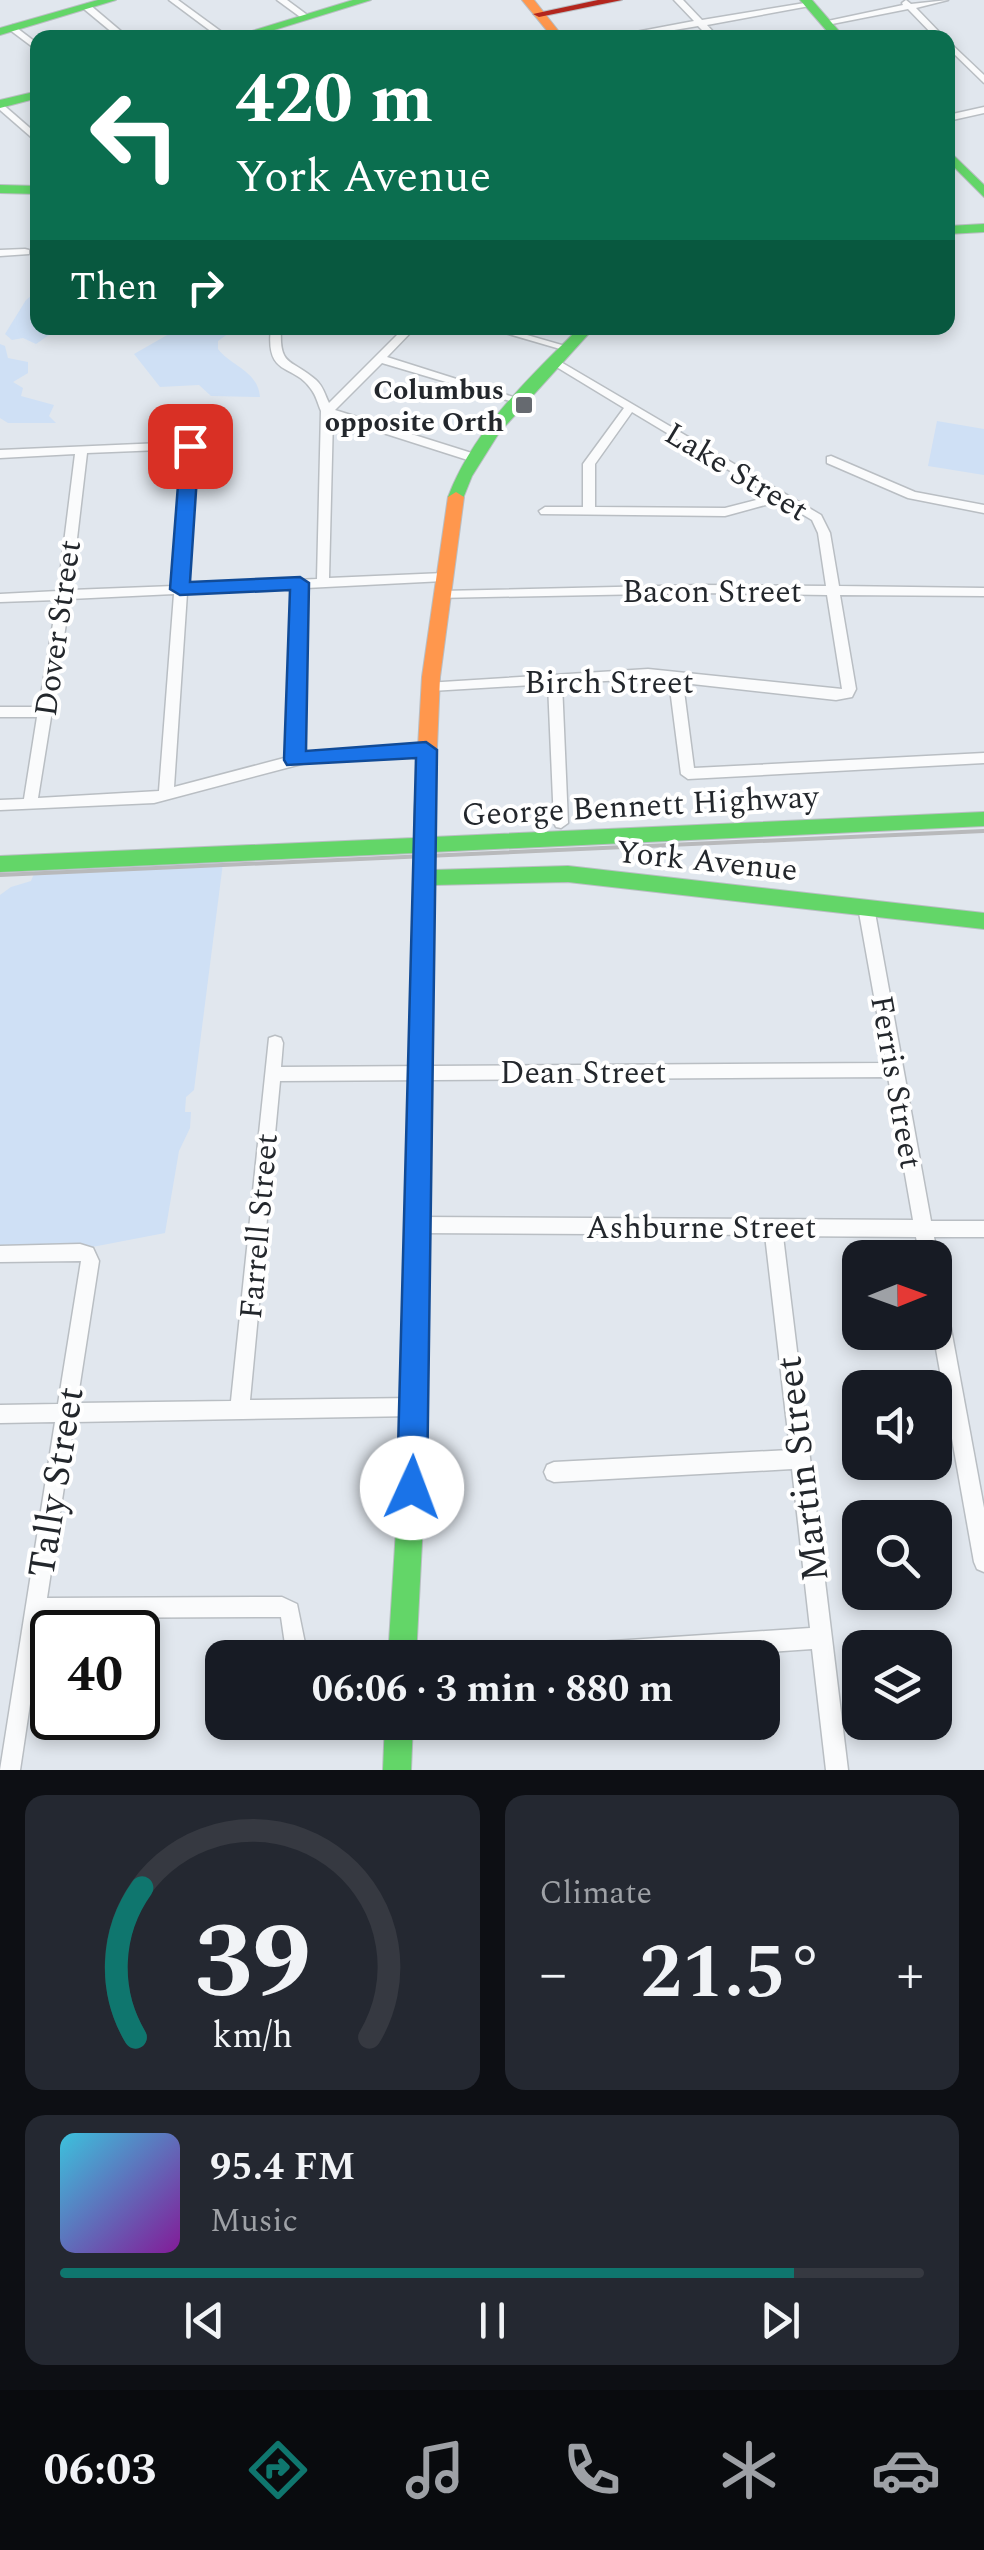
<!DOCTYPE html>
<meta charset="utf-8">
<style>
body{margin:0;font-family:Spectral,serif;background:#242831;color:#f1f3f6;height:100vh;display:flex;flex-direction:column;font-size:38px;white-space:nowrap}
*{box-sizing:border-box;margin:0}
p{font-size:32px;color:#9ea1a6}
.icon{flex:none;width:55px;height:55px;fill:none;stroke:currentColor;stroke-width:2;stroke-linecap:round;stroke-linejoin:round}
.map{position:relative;height:1770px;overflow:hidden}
.panel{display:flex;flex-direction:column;gap:25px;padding:25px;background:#0d0f14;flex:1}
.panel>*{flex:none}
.top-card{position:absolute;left:30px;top:30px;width:925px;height:305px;border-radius:20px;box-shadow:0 5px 15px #0003;background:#0b6e4f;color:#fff;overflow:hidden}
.needle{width:65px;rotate:89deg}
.controls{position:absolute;left:842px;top:1240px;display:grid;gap:20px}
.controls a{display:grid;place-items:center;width:110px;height:110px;border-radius:20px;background:#171b24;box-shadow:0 5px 15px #0003;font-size:50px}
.speed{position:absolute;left:30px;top:1610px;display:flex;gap:20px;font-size:50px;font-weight:700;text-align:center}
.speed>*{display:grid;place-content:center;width:130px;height:130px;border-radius:50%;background:#171b24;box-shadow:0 5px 15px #0003;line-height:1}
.speed .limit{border:5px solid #111;border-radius:15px;background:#fff;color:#111}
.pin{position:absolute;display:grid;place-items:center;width:85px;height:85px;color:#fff;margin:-42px;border-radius:20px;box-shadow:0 5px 15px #0006}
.me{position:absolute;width:110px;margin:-55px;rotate:2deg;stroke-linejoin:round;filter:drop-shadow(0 0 8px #0008)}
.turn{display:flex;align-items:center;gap:35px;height:210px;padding:0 40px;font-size:45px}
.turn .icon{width:130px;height:130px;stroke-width:2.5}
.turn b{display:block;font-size:70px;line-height:85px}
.then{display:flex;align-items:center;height:95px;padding:0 40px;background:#0003;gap:20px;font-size:38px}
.big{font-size:75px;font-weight:700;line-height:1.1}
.panel .widget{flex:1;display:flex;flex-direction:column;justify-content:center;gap:15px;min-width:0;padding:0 35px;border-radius:20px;background:#242831}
.panel .dial{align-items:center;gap:0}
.dial svg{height:260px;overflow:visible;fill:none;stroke:#363941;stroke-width:7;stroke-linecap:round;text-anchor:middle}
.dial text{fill:#f1f3f6;stroke:none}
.song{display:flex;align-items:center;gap:30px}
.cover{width:120px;height:120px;border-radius:15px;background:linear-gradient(135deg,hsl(190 70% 55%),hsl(290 70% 35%))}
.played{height:10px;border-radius:5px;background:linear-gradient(90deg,#0f766e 85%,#363941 85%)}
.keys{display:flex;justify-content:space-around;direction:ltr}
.heat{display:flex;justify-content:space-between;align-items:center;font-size:55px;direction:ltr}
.panel .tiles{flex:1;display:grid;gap:25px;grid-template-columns:1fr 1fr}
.widget:last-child{grid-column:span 2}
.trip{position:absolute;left:205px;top:1640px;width:575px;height:100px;border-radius:20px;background:#171b24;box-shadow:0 5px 15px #0003;font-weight:700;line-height:100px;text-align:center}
.tab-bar{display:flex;height:160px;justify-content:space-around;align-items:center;background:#090b0e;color:#9ea1a6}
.tab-bar .icon{width:70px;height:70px}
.tab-bar .active{color:#0f766e}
.tab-bar b{font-size:45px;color:#f1f3f6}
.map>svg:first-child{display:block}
.green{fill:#cfe0f5}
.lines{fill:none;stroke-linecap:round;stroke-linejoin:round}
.street-casing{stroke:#b9bec3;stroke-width:3}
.fast-casing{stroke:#b9bec3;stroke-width:2}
.slow-casing{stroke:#b9bec3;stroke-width:2}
.jam-casing{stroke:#b9bec3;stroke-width:2}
.street{fill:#fafbfc;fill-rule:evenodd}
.fast{fill:#63d668;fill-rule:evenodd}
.slow{fill:#ff974d;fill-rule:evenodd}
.jam{fill:#b3261e;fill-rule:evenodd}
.rail{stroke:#b8b9bb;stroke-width:4}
.route{fill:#1a73e8;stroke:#114b97;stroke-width:2.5}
.poi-dot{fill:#666a70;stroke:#fff;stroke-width:4}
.labels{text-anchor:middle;stroke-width:8;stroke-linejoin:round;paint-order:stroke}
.far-poi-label{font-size:28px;font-weight:bold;fill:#23272c;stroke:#fff;text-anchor:end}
.street-label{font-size:32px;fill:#23272c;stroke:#fff}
.near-street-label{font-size:38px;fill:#23272c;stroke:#fff}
</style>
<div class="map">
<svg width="984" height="1770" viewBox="0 0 984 1770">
<rect width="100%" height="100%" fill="#e1e7ee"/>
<g class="green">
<path d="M37 291 38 328H95L49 335 36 344 23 338 12 340 5 334 26 300Z"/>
<path d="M166 328H228L229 333 218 341V349C231 366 258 371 260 397L211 396 199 385 160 387 134 354 169 334Z"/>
<path d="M0 344 5 346 8 358 28 362V373L13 382 23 388 21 396 54 405 49 416 56 423H8L0 418Z"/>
<path d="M937 421 984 429V475L928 466Z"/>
<path d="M224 855 194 1090 186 1097 185 1112H191L190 1128 179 1151 165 1233 61 1253 0 1257V895L11 887 31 881 38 864Z"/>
</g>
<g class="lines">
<g class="street-casing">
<g id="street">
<path d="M169 0H178L230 38H220Z"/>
<path d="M277 0H287L310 17 303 19Z"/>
<path d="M674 0H683L702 20 811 2 815 5 707 25 719 38H710L698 26 627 38H604L694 21Z"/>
<path d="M906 0 911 4 948 0 916 8 945 38H936L908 9 827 25 823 22 903 5 902 3Z"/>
<path d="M87 4 90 5 129 38H119L84 9 83 7Z"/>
<path d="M13 25 38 44V51L10 30 9 28Z"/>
<path d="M948 41 984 75V83L948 48Z"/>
<path d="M0 102 38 135V143L0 110Z"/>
<path d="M984 107V113L948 121V115Z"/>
<path d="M25 249 29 250V254L0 256V250Z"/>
<path d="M271 328H281C279 368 291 358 316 380 323 386 325 395 329 403L404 328H415L387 357 523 400 521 402H513L382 363 335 410 478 455 480 458 474 462 333 417 329 578 444 573 450 577 444 581 306 588 302 754 426 745 433 750 426 755 309 762 154 803 0 810V800L24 799 37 717H0V707H39L57 600 0 602V594L58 591 75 454 0 458V450L185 442 187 413 189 411H197L187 585 317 579 321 411C318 404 316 395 311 389 294 363 265 378 271 328ZM185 449 174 586 71 590 87 453ZM293 588 288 757 174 787 187 593ZM174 594 159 791 38 798 70 599Z"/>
<path d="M488 328H503L572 348 567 351Z"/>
<path d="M554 358 821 515 830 533 839 586 984 588V596L840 595 856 689 852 697 836 700 683 683 694 768 984 753V763L688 779 681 774 669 681 648 679 562 683 568 823 561 828 556 827 554 823 548 684 431 691 424 686 426 683 648 669 842 689 827 595 701 593 436 598 435 595 436 592 441 591 701 585 826 586 818 533 812 520 780 501 725 516 541 514 539 511 545 507H583V464L624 408 550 363V359ZM632 412 772 496 725 508 595 507V464Z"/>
<path d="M831 456 915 492 984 505V513L908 498 827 463V457Z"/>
<path d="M866 901 871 903 874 907 931 1221H984V1237H934L938 1258 935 1264V1258H920L916 1237 783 1236 848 1770H826L812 1649 679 1658H498L501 1651 508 1648 810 1628 792 1469 554 1482 547 1479 544 1472 547 1465 554 1462 790 1450 765 1235 418 1233 412 1231 409 1225 412 1219 418 1217 913 1220 888 1077 280 1081 250 1400 414 1398 421 1400 423 1407 421 1414 414 1416 74 1422 47 1598 282 1597 297 1604 308 1658H287L281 1617 43 1618 20 1770H0L55 1422 0 1423V1405L58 1404 81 1261 0 1262V1246L80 1244 93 1248 99 1261 77 1403 231 1401 269 1038 275 1036 281 1038 283 1043 281 1067 886 1063 858 907 861 903Z"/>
<path d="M935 1283 941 1285 944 1291 984 1508V1572L977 1569 974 1562 933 1332Z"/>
</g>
</g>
<g class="fast-casing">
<g id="fast">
<path d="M98 0H116L0 35V28Z"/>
<path d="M353 0H371L248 38H229Z"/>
<path d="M800 0H812L845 38H833Z"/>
<path d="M38 91V98L0 108V100Z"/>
<path d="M948 150 984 185V197L948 161Z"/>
<path d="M0 185 38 186V194L0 193Z"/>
<path d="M984 224V232L948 234V226Z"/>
<path d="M579 328H594L499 433 472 476 462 501H450L448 497C474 429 529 378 579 328Z"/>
<path d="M424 811 434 818 433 837 984 812V826L433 852V870L568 866 984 913V929L568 882 433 885 426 1465 416 1658H388L400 1465 414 853 0 872V856L414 838V818Z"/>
<path d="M385 1722H413L411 1770H383Z"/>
</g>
</g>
<g class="slow-casing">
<g id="slow">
<path d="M522 0H534L564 38H553Z"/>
<path d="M456 492 464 497 440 677 434 818 424 825 414 818 422 677 448 497Z"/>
</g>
</g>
<g class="jam-casing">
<path id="jam" d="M598 0H622L539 17 533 14Z"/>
</g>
<use href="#street" class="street"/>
<use href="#fast" class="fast"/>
<use href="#slow" class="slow"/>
<use href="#jam" class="jam"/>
<path class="rail" d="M0 875 984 831"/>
</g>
<path class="route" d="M190 440 199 446 190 582 300 577 309 583 306 751 426 742 437 750 427 1488 422 1498 412 1503 402 1498 397 1488 416 758 287 765 284 760 290 590 180 595 170 589 181 446Z"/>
<rect class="poi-dot" x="514" y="395" width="20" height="20" rx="5"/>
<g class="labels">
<g class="far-poi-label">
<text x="504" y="399">Columbus<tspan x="504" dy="32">opposite Orth</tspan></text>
</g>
<g class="street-label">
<text transform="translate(737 471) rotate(31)" y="11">Lake Street</text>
<text x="712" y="602">Bacon Street</text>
<text transform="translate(57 628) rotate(-82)" y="11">Dover Street</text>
<text x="609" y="693">Birch Street</text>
<text transform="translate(640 805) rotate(-3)" y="11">George Bennett Highway</text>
<text transform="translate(707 860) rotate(6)" y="11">York Avenue</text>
<text x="583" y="1083">Dean Street</text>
<text transform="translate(897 1082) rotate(80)" y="11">Ferris Street</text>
<text transform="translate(258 1226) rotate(-85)" y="11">Farrell Street</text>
<text x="701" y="1238">Ashburne Street</text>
</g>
<g class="near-street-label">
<text transform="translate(801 1469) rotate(-97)" y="13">Martin Street</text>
<text transform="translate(55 1482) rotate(-81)" y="13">Tally Street</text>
</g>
</g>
</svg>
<div class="controls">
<a><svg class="needle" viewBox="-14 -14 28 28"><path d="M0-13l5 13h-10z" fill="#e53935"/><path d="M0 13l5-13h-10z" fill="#9ea1a6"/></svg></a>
<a><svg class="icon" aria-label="sound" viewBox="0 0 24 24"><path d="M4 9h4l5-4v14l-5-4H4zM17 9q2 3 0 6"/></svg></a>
<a><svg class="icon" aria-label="search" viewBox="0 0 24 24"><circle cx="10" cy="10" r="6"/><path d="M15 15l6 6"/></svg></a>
<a><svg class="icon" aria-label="layers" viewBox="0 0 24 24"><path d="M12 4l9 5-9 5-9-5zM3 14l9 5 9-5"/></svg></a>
</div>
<div class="speed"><div class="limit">40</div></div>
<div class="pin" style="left:190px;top:446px;background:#d93025"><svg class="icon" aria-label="arrive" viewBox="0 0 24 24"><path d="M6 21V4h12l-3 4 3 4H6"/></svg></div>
<svg class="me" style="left:412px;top:1488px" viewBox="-20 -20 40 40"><circle r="19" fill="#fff"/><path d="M0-13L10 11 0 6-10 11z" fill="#1a73e8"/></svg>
<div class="trip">06:06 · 3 min · 880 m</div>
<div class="top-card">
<div class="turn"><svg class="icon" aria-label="left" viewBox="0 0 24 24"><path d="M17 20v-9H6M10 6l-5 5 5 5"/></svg><div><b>420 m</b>York Avenue</div></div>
<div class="then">Then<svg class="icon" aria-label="right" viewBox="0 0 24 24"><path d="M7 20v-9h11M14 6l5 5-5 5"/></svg></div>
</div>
</div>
<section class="panel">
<div class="tiles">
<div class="widget dial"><svg viewBox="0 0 100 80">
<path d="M14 69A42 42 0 1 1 86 69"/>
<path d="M14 69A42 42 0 0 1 16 23" stroke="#0f766e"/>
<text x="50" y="56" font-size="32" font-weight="700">39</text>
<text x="50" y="72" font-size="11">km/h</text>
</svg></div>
<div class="widget"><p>Climate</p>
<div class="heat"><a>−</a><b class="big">21.5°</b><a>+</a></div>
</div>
<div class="widget">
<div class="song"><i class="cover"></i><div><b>95.4 FM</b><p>Music</p></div></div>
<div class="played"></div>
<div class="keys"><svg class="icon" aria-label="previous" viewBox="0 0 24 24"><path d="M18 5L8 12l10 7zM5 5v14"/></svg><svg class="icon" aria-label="pause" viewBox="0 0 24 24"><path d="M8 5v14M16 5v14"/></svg><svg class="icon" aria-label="next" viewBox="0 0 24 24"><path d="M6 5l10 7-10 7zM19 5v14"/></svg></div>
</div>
</div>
</section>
<nav class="tab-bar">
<b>06:03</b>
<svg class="icon active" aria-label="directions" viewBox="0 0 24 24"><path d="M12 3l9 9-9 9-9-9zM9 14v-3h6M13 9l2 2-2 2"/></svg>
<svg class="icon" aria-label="music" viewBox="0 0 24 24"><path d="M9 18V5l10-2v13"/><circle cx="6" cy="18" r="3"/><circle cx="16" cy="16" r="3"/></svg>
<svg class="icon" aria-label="phone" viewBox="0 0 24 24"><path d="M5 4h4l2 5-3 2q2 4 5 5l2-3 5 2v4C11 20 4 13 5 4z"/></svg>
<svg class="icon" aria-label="climate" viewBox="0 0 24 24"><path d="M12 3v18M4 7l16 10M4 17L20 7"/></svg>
<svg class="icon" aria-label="car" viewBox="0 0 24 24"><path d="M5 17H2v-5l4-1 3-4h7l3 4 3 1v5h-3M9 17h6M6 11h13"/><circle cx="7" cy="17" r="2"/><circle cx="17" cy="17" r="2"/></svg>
</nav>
